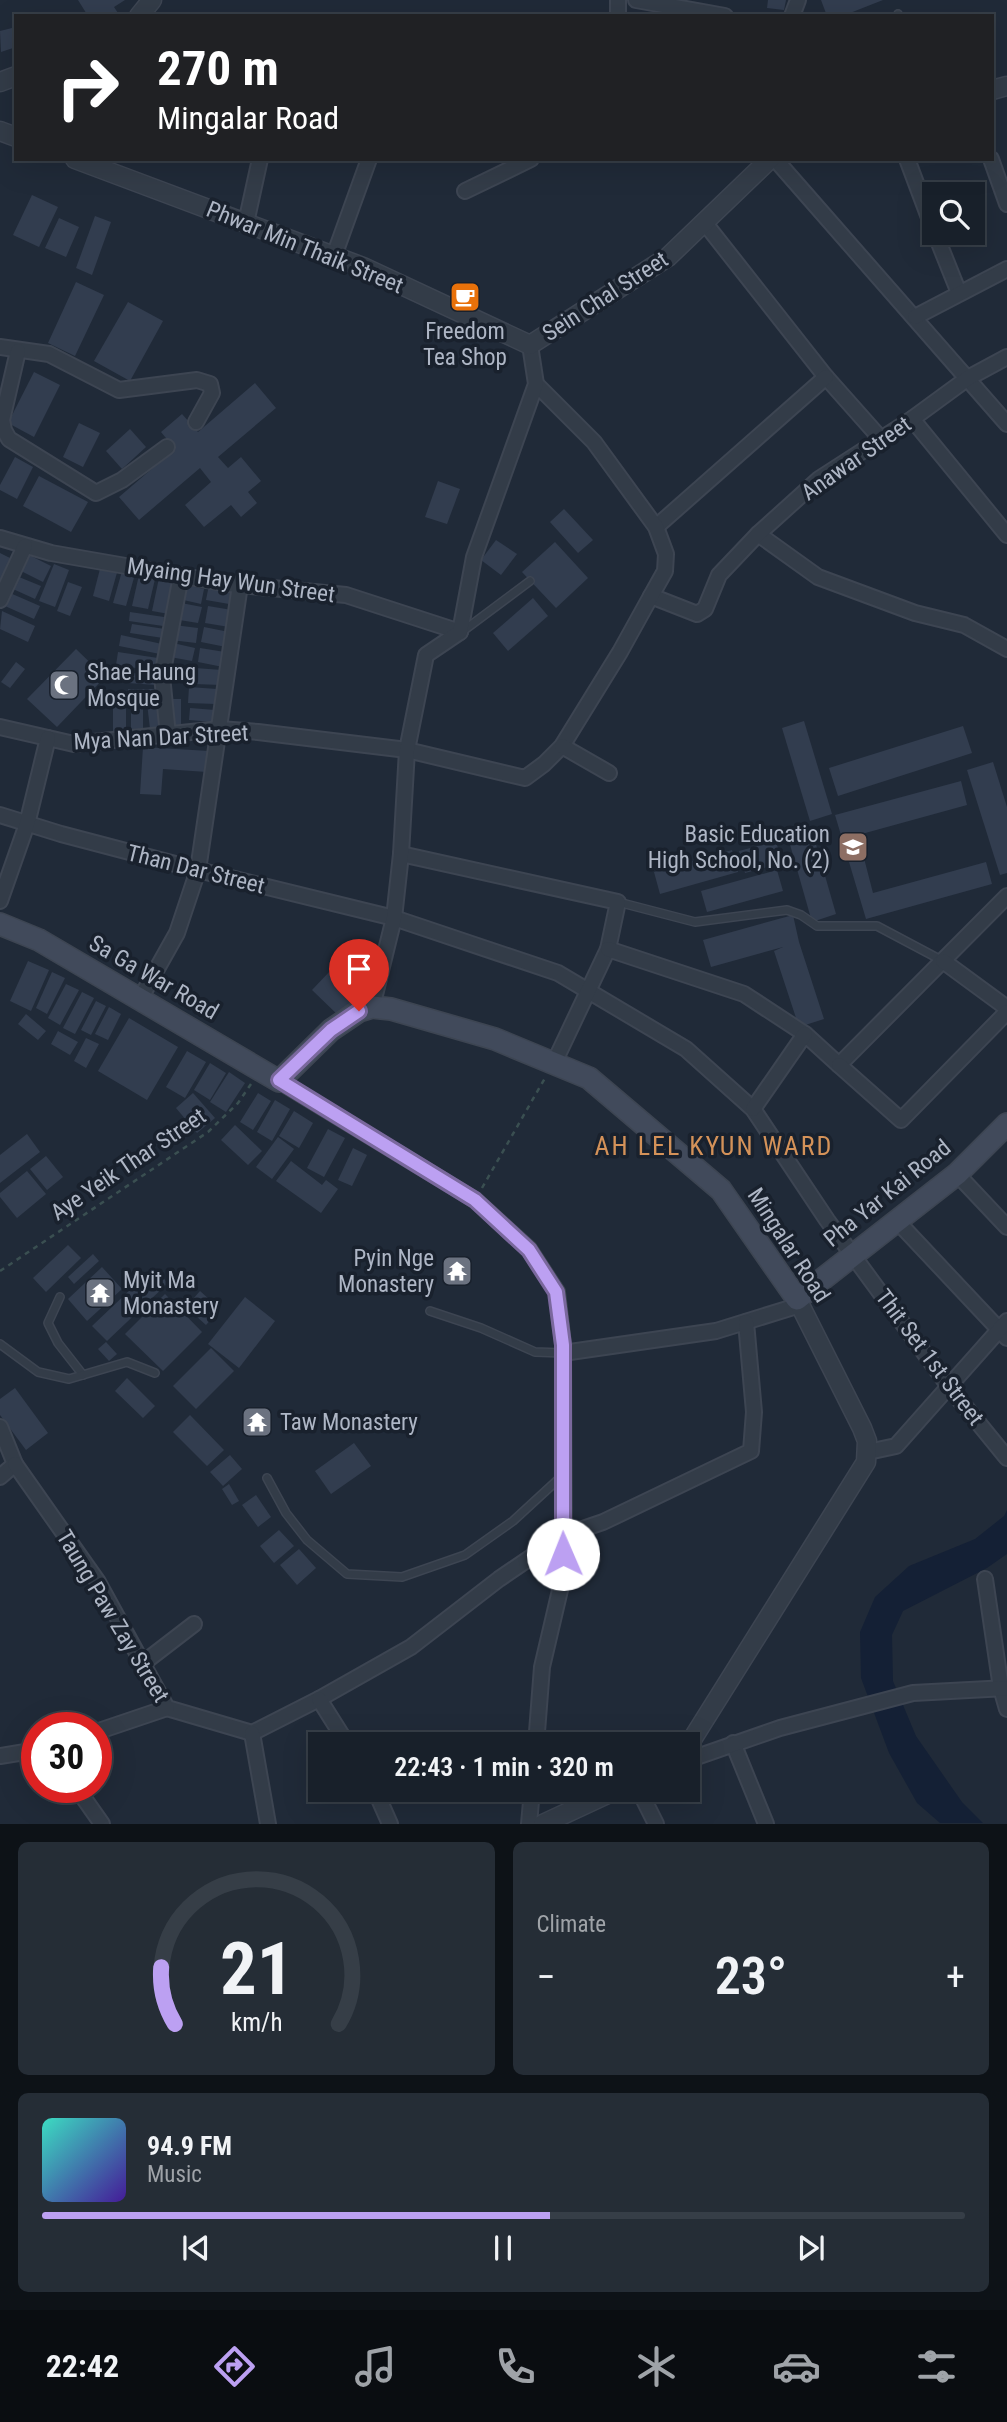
<!DOCTYPE html>
<meta charset="utf-8">
<style>
body{margin:0;font-family:"Roboto Condensed",sans-serif;background:#252d36;color:#f1f3f6;height:100vh;display:flex;flex-direction:column;font-size:26px;white-space:nowrap}
*{box-sizing:border-box;margin:0}
p{font-size:23px;color:#9fa3a8}
.icon{flex:none;width:38px;height:38px;fill:none;stroke:currentColor;stroke-width:2;stroke-linecap:round;stroke-linejoin:round}
.map{position:relative;height:1824px;overflow:hidden}
.details{display:flex;flex-direction:column;gap:18px;padding:18px;background:#0d1217;flex:1}
.details>*{flex:none}
.top-card{position:absolute;left:14px;top:14px;width:980px;height:147px;border-radius:0px;box-shadow:0 7px 28px #0002,0 0 0 2px #363e47;background:#202124;color:#fff;overflow:hidden}
.tools{position:absolute;left:922px;top:182px;display:grid;gap:14px}
.tools a{display:grid;place-items:center;width:63px;height:63px;border-radius:0px;background:#18202a;box-shadow:0 7px 28px #0002,0 0 0 2px #363e47;font-size:35px}
.speed{position:absolute;left:21px;top:1712px;display:flex;gap:14px;font-size:35px;font-weight:700;text-align:center}
.speed>*{display:grid;place-content:center;width:91px;height:91px;border-radius:50%;background:#18202a;box-shadow:0 7px 28px #0002,0 0 0 2px #363e47;line-height:1}
.speed .limit{border:10px solid #d22;background:#fff;color:#111}
.pin{position:absolute;display:grid;place-items:center;width:60px;height:60px;color:#fff;margin:-72px -30px;border-radius:50% 50% 50% 0;rotate:-45deg;box-shadow:0 0 7px #0007}
.pin .icon{rotate:45deg}
.me{position:absolute;width:77px;margin:-38px;rotate:359deg;stroke-linejoin:round;filter:drop-shadow(0 0 5px #0008)}
.turn{display:flex;align-items:center;gap:24px;height:147px;padding:0 28px;font-size:32px}
.turn .icon{width:91px;height:91px;stroke-width:2.5}
.turn b{display:block;font-size:49px;line-height:60px}
.big{font-size:52px;font-weight:600;line-height:1.1}
.details .card{flex:1;display:flex;flex-direction:column;justify-content:center;gap:10px;min-width:0;padding:0 24px;border-radius:10px;background:#252d36}
.details .dial{align-items:center;gap:0}
.dial svg{height:182px;overflow:visible;fill:none;stroke:#363e47;stroke-width:7;stroke-linecap:round;text-anchor:middle}
.dial text{fill:#f1f3f6;stroke:none}
.song{display:flex;align-items:center;gap:21px}
.cover{width:84px;height:84px;border-radius:10px;background:linear-gradient(135deg,hsl(170 70% 55%),hsl(260 70% 35%))}
.played{height:7px;border-radius:4px;background:linear-gradient(90deg,#bca0f2 55%,#363e47 55%)}
.keys{display:flex;justify-content:space-around;direction:ltr}
.heat{display:flex;justify-content:space-between;align-items:center;font-size:38px;direction:ltr}
.details .tiles{flex:1;display:grid;gap:18px;grid-template-columns:1fr 1fr}
.card:last-child{grid-column:span 2}
.trip{position:absolute;left:308px;top:1732px;width:392px;height:70px;border-radius:0px;background:#18202a;box-shadow:0 7px 28px #0002,0 0 0 2px #363e47;font-weight:600;line-height:70px;text-align:center}
.tabs{display:flex;height:112px;justify-content:space-around;align-items:center;background:#0a0d11;color:#9fa3a8}
.tabs .icon{width:49px;height:49px}
.tabs .on{color:#bca0f2}
.tabs b{font-size:32px;color:#f1f3f6}
.map>svg:first-child{display:block}
.water{fill:#142035}
.building{fill:#323d4f}
.lines{fill:none;stroke-linecap:round;stroke-linejoin:round}
.service-casing{stroke:#3d4552;stroke-width:10}
.minor-casing{stroke:#3d4552;stroke-width:18}
.tertiary-casing{stroke:#3d4552;stroke-width:21}
.secondary-casing{stroke:#3d4552;stroke-width:24}
.path{stroke:#3a4f51;stroke-width:2.5;stroke-dasharray:5 5;stroke-linecap:butt}
.service{stroke:#333c48;stroke-width:7}
.minor{stroke:#333c48;stroke-width:14}
.tertiary{stroke:#333c48;stroke-width:18}
.secondary{stroke:#414a5b;stroke-width:21}
.route-casing{stroke:#7a689d;stroke-width:18}
.route{stroke:#bca0f2;stroke-width:12}
.labels{text-anchor:middle;stroke-width:7;stroke-linejoin:round;paint-order:stroke}
.street-label{font-size:23px;fill:#aeb6c5;stroke:#19212d}
.poi-label{font-size:23px;fill:#aeb6c5;stroke:#19212d;text-anchor:start}
.quarter-label{font-size:26px;letter-spacing:2px;fill:#d49259;stroke:#19212d}
</style>
<div class="map">
<svg width="1007" height="1824" viewBox="0 0 1007 1824">
<rect width="100%" height="100%" fill="#202a38"/>
<path class="water" d="M1007 1510V1554L987 1568 903 1611 892 1635 893 1681 916 1736 962 1802 983 1823H940L917 1803 889 1753 861 1678 860 1632 875 1597 909 1566 975 1539 1004 1516Z"/>
<g class="building">
<path d="M78 0H125L114 7 120 16H88Z"/>
<path d="M768 0H786L784 10 767 8Z"/>
<path d="M821 0H883L850 13 851 16H827Z"/>
<path d="M16 27V47L1 52 0 31Z"/>
<path d="M32 195 58 207 39 247 13 235Z"/>
<path d="M95 216 111 222 92 275 76 268Z"/>
<path d="M59 218 79 227 66 257 45 248Z"/>
<path d="M76 282 104 295 75 356 48 343Z"/>
<path d="M128 302 163 321 130 381 94 361Z"/>
<path d="M34 372 60 385 34 437 8 423Z"/>
<path d="M255 383 276 408 218 457 228 468 241 457 261 481 248 492 257 503 241 517 231 505 204 527 185 505 211 482 200 468 139 520 119 497 175 449 161 432 182 414 198 432Z"/>
<path d="M79 423 100 433 83 467 63 457Z"/>
<path d="M130 429 146 447 122 469 106 451Z"/>
<path d="M15 457 33 467 17 499 0 490V485Z"/>
<path d="M39 476 88 502 71 532 23 506Z"/>
<path d="M438 481 460 489 447 524 425 517Z"/>
<path d="M564 509 593 540 578 553 550 522Z"/>
<path d="M496 540 517 554 501 575 481 560Z"/>
<path d="M555 542 588 578 556 608 522 572Z"/>
<path d="M0 553 10 558 0 582Z"/>
<path d="M27 554 51 566 43 582 19 570Z"/>
<path d="M54 564 69 570 55 607 39 601Z"/>
<path d="M101 565 118 569 109 601 93 596Z"/>
<path d="M122 571 135 574 126 606 113 603Z"/>
<path d="M139 575 155 579 148 609 132 606Z"/>
<path d="M19 577 41 586 35 599 13 589Z"/>
<path d="M159 578 176 582 169 614 152 611Z"/>
<path d="M68 582 82 587 70 616 57 611Z"/>
<path d="M182 584 204 589 201 604 179 599Z"/>
<path d="M209 585 232 589 229 604 206 600Z"/>
<path d="M10 593 40 606 34 619 5 606Z"/>
<path d="M533 598 548 616 508 651 493 633Z"/>
<path d="M176 602 202 607 198 623 173 619Z"/>
<path d="M208 606 232 610 229 627 205 623Z"/>
<path d="M2 611 35 626 28 642 0 629Z"/>
<path d="M130 612 164 617 163 626 129 621Z"/>
<path d="M132 624 165 629 163 638 130 633Z"/>
<path d="M174 625 198 628 196 643 171 640Z"/>
<path d="M204 627 229 632 226 647 201 642Z"/>
<path d="M121 635 162 644 160 654 119 646Z"/>
<path d="M173 643 195 648 192 661 170 657Z"/>
<path d="M200 648 225 652 223 667 198 662Z"/>
<path d="M76 649 105 677 57 727 27 699Z"/>
<path d="M118 652 158 658 156 671 116 665Z"/>
<path d="M16 662 25 669 10 688 1 682Z"/>
<path d="M195 668 222 670 221 685 194 684Z"/>
<path d="M129 673 156 674V685L128 683Z"/>
<path d="M189 687 217 689 216 704 188 703Z"/>
<rect x="128" y="689" width="30" height="9"/>
<path d="M169 699H181V726H170Z"/>
<path d="M161 701 164 728 150 729 147 703Z"/>
<rect x="113" y="702" width="13" height="29"/>
<path d="M131 702H143V730L131 731Z"/>
<path d="M190 708 215 710 214 722 189 720Z"/>
<path d="M804 721 832 814 810 821 782 728Z"/>
<path d="M963 726 972 753 838 796 829 768Z"/>
<path d="M143 747 209 751 207 772 163 769 161 795 140 794Z"/>
<path d="M993 762 1007 807V873L1000 875 967 770Z"/>
<path d="M961 781 967 805 858 835 873 893 986 862 992 884 866 919 835 815Z"/>
<path d="M813 834 836 914 812 922 789 841Z"/>
<path d="M776 841 782 863 745 873 739 851Z"/>
<path d="M732 850 738 872 660 894 654 872Z"/>
<path d="M777 870 783 891 707 912 701 891Z"/>
<path d="M793 915 799 942 824 1019 799 1027 774 951 783 947 711 967 703 940Z"/>
<path d="M28 961 49 970 31 1011 10 1001Z"/>
<path d="M331 970 359 997 340 1017 312 990Z"/>
<path d="M52 972 65 978 47 1014 36 1008Z"/>
<path d="M66 984 79 990 60 1025 48 1018Z"/>
<path d="M82 992 94 998 75 1034 63 1028Z"/>
<path d="M96 1001 106 1006 91 1035 81 1030Z"/>
<path d="M109 1007 121 1014 108 1040 95 1034Z"/>
<path d="M26 1014 46 1031 38 1040 18 1024Z"/>
<path d="M129 1018 178 1047 147 1100 98 1071Z"/>
<path d="M58 1031 78 1042 70 1055 51 1044Z"/>
<path d="M86 1038 99 1044 86 1068 74 1061Z"/>
<path d="M187 1051 206 1062 185 1098 166 1087Z"/>
<path d="M210 1063 226 1073 210 1100 194 1090Z"/>
<path d="M229 1072 245 1083 226 1112 210 1102Z"/>
<path d="M193 1093 215 1118 197 1133 176 1108Z"/>
<path d="M258 1093 271 1101 253 1130 240 1122Z"/>
<path d="M275 1100 290 1109 272 1141 257 1132Z"/>
<path d="M294 1111 313 1123 299 1148 279 1136Z"/>
<path d="M235 1125 262 1151 248 1165 221 1140Z"/>
<path d="M328 1129 345 1138 324 1177 307 1168Z"/>
<path d="M27 1134 40 1152 0 1183V1155Z"/>
<path d="M278 1137 294 1149 272 1179 256 1167Z"/>
<path d="M353 1148 367 1155 352 1186 338 1180Z"/>
<path d="M46 1156 63 1177 47 1190 30 1169Z"/>
<path d="M291 1161 322 1185 326 1180 338 1189 321 1213 276 1181Z"/>
<path d="M27 1171 46 1194 17 1218 0 1197V1193Z"/>
<path d="M68 1245 81 1258 46 1292 33 1278Z"/>
<path d="M93 1254 99 1261 74 1284 68 1277Z"/>
<path d="M102 1267 122 1289 87 1321 68 1299Z"/>
<path d="M153 1268 168 1283 107 1341 92 1326Z"/>
<path d="M200 1291 220 1309 206 1325 186 1307Z"/>
<path d="M165 1294 202 1332 163 1371 125 1334Z"/>
<path d="M245 1297 275 1321 239 1368 208 1344Z"/>
<path d="M106 1342 117 1354 109 1361 98 1349Z"/>
<path d="M211 1348 234 1371 196 1409 173 1386Z"/>
<path d="M127 1378 155 1406 143 1418 115 1391Z"/>
<path d="M15 1388 48 1433 26 1450 0 1415V1399Z"/>
<path d="M190 1415 224 1450 207 1466 173 1432Z"/>
<path d="M354 1443 371 1466 331 1494 315 1471Z"/>
<path d="M230 1455 242 1469 223 1486 210 1472Z"/>
<path d="M229 1484 239 1501 232 1505 222 1489Z"/>
<path d="M256 1495 271 1517 258 1527 242 1505Z"/>
<path d="M279 1530 294 1546 274 1563 260 1546Z"/>
<path d="M299 1549 316 1568 297 1585 280 1565Z"/>
</g>
<g class="lines">
<g class="service-casing">
<g id="service">
<path d="M898 14V16"/>
<path d="M463 631 530 581"/>
<path d="M618 902 695 922 787 910 801 915 817 926H877L943 961"/>
<path d="M60 1297 48 1323 58 1343 83 1375"/>
<path d="M430 1311 481 1328 535 1352 563 1353"/>
<path d="M0 1344 38 1372 69 1379 127 1362 155 1373"/>
<path d="M267 1478 286 1513 307 1540 347 1574 402 1577 465 1555 513 1521 563 1475"/>
</g>
</g>
<g class="minor-casing">
<g id="minor">
<path d="M636 0 725 16"/>
<path d="M618 16V0"/>
<path d="M792 16 798 0"/>
<path d="M775 159 1007 424"/>
<path d="M907 159 934 231"/>
<path d="M991 159 1007 204"/>
<path d="M465 191 531 159"/>
<path d="M704 222 826 377 881 439"/>
<path d="M246 223 260 159"/>
<path d="M935 233 959 293"/>
<path d="M334 256 369 159"/>
<path d="M915 317 1007 269"/>
<path d="M0 347 49 354 119 390 197 380 210 384 212 393 196 422"/>
<path d="M18 351 2 420 4 430 9 439 96 493 122 480 167 447"/>
<path d="M912 419 1007 535"/>
<path d="M656 527 826 377"/>
<path d="M758 534 818 577 915 613 964 625 1007 649"/>
<path d="M0 538 51 553 229 584 346 595 460 632"/>
<path d="M651 596 697 614 705 609 719 575 758 534 819 479 912 419 968 378 1007 357"/>
<path d="M0 600 25 546"/>
<path d="M0 727 74 744 220 729 258 732 407 750 525 778 544 764 562 746 620 652 651 596 665 571 666 554 656 527 594 442 536 384"/>
<path d="M168 735 162 676 181 576"/>
<path d="M562 746 609 773"/>
<path d="M0 815 61 834 198 870 394 918 558 973 686 1049 753 1109 827 1220 950 1388 1007 1458"/>
<path d="M401 854 618 902 608 949 554 1063"/>
<path d="M0 901 27 824 48 738"/>
<path d="M608 949 744 994 805 1034 839 1065 1007 896"/>
<path d="M943 961 1007 1008"/>
<path d="M140 999 177 933 198 870 240 585"/>
<path d="M372 1007 394 918 401 854 407 750 426 655 460 632 474 557 536 384 530 345"/>
<path d="M839 1065 901 1120 1007 1012"/>
<path d="M279 1081 475 1200 529 1249 557 1292 563 1344 564 1573 542 1667 536 1745"/>
<path d="M753 1109 805 1034"/>
<path d="M957 1174 1007 1227"/>
<path d="M897 1221 1007 1338"/>
<path d="M563 1353 716 1331 800 1305"/>
<path d="M0 1427 15 1464 0 1477"/>
<path d="M868 1452 896 1446 1007 1321"/>
<path d="M15 1464 98 1582 167 1708 252 1733 319 1699 411 1647 499 1579 562 1536 603 1522 751 1451 754 1412 746 1322"/>
<path d="M985 1579 1001 1688 1007 1709"/>
<path d="M142 1664 194 1624"/>
<path d="M319 1699 348 1745"/>
<path d="M96 1732 167 1708"/>
<path d="M252 1733 268 1824"/>
<path d="M733 1743 766 1824"/>
<path d="M0 1756 37 1750"/>
<path d="M688 1760 780 1728 913 1693 1007 1688"/>
<path d="M76 1787 102 1824"/>
<path d="M375 1790 390 1824"/>
<path d="M639 1790 656 1824"/>
<path d="M529 1824 532 1790"/>
</g>
</g>
<g class="tertiary-casing">
<g id="tertiary">
<path d="M139 16 152 0"/>
<path d="M0 82 16 76"/>
<path d="M992 90 1007 86"/>
<path d="M0 131 16 137"/>
<path d="M75 159 363 267 530 345 668 257 770 159"/>
<path d="M688 1746 866 1462 867 1441 862 1428 797 1299"/>
<path d="M543 1824 616 1790"/>
</g>
</g>
<g class="secondary-casing">
<path id="secondary" d="M0 924 39 940 279 1081 331 1030 359 1011 372 1007 391 1009 495 1039 589 1078 721 1190 797 1299 957 1174 1007 1124"/>
</g>
<g class="path">
<path d="M482 1188 545 1078"/>
<path d="M0 1271 208 1132 238 1103 251 1084"/>
</g>
<use href="#service" class="service"/>
<use href="#minor" class="minor"/>
<use href="#tertiary" class="tertiary"/>
<use href="#secondary" class="secondary"/>
</g>
<g class="lines">
<g class="route-casing">
<path id="route" d="M359 1011 331 1030 279 1080 475 1200 529 1250 556 1292 563 1345V1554"/>
</g>
<use href="#route" class="route"/>
</g>
<defs>
<g id="cafe-square" transform="scale(1.575)"><rect x="-9" y="-9" width="18" height="18" rx="4" fill="#e8710a" stroke="#19212d"/><path d="M-5.5-4.5H6V0H3Q3 3.5 0 3.5H-2.5Q-5.5 3.5-5.5 0ZM3-3.2v2h1.7v-2ZM-6 4.5H4V6H-6Z" fill="#fff"/></g>
<g id="mosque-square" transform="scale(1.575)"><rect x="-9" y="-9" width="18" height="18" rx="4" fill="#6b7280" stroke="#19212d"/><path d="M3.5-4.9A6 6 0 1 0 3.5 4.9A5 5 0 1 1 3.5-4.9Z" fill="#fff"/></g>
<g id="school-square" transform="scale(1.575)"><rect x="-9" y="-9" width="18" height="18" rx="4" fill="#8d6e63" stroke="#19212d"/><path d="M0-5L7-2L0 1L-7-2ZM-4 1L0 2.5L4 1V4Q0 6-4 4Z" fill="#fff"/></g>
<g id="temple-square" transform="scale(1.575)"><rect x="-9" y="-9" width="18" height="18" rx="4" fill="#6b7280" stroke="#19212d"/><path d="M0-6L5-2H3V0L6.5 2.5H4V6H1.5V3h-3V6H-4V2.5H-6.5L-3 0V-2H-5Z" fill="#fff"/></g>
</defs>
<g fill-rule="evenodd">
<use href="#cafe-square" x="465" y="297"/>
<use href="#mosque-square" x="64" y="685"/>
<use href="#school-square" x="853" y="847"/>
<use href="#temple-square" x="457" y="1271"/>
<use href="#temple-square" x="100" y="1293"/>
<use href="#temple-square" x="257" y="1422"/>
</g>
<g class="labels">
<g class="street-label">
<text transform="translate(305 247) rotate(22)" y="8">Phwar Min Thaik Street</text>
<text transform="translate(605 296) rotate(-33)" y="8">Sein Chal Street</text>
<text transform="translate(856 458) rotate(-35)" y="8">Anawar Street</text>
<text transform="translate(231 580) rotate(8)" y="8">Myaing Hay Wun Street</text>
<text transform="translate(161 737) rotate(-3)" y="8">Mya Nan Dar Street</text>
<text transform="translate(196 869) rotate(14)" y="8">Than Dar Street</text>
<text transform="translate(154 977) rotate(30)" y="8">Sa Ga War Road</text>
<text transform="translate(128 1164) rotate(-34)" y="8">Aye Yeik Thar Street</text>
<text transform="translate(887 1193) rotate(-39)" y="8">Pha Yar Kai Road</text>
<text transform="translate(789 1245) rotate(57)" y="8">Mingalar Road</text>
<text transform="translate(930 1357) rotate(53)" y="8">Thit Set 1st Street</text>
<text transform="translate(113 1616) rotate(59)" y="8">Taung Paw Zay Street</text>
</g>
<g class="poi-label">
<text x="465" y="339" text-anchor="middle">Freedom<tspan x="465" dy="26">Tea Shop</tspan></text>
<text x="87" y="680">Shae Haung<tspan x="87" dy="26">Mosque</tspan></text>
<text x="830" y="842" text-anchor="end">Basic Education<tspan x="830" dy="26">High School, No. (2)</tspan></text>
<text x="434" y="1266" text-anchor="end">Pyin Nge<tspan x="434" dy="26">Monastery</tspan></text>
<text x="123" y="1288">Myit Ma<tspan x="123" dy="26">Monastery</tspan></text>
<text x="280" y="1430">Taw Monastery</text>
</g>
<g class="quarter-label">
<text x="714" y="1155">AH LEL KYUN WARD</text>
</g>
</g>
</svg>
<div class="tools">
<a><svg class="icon" aria-label="search" viewBox="0 0 24 24"><circle cx="10" cy="10" r="6"/><path d="M15 15l6 6"/></svg></a>
</div>
<div class="speed"><div class="limit">30</div></div>
<div class="pin" style="left:359px;top:1011px;background:#d93025"><svg class="icon" aria-label="arrive" viewBox="0 0 24 24"><path d="M6 21V4h12l-3 4 3 4H6"/></svg></div>
<svg class="me" style="left:563px;top:1554px" viewBox="-20 -20 40 40"><circle r="19" fill="#fff"/><path d="M0-13L10 11 0 6-10 11z" fill="#bca0f2"/></svg>
<div class="trip">22:43 · 1 min · 320 m</div>
<div class="top-card">
<div class="turn"><svg class="icon" aria-label="right" viewBox="0 0 24 24"><path d="M7 20v-9h11M14 6l5 5-5 5"/></svg><div><b>270 m</b>Mingalar Road</div></div>
</div>
</div>
<section class="details">
<div class="tiles">
<div class="card dial"><svg viewBox="0 0 100 80">
<path d="M14 69A42 42 0 1 1 86 69"/>
<path d="M14 69A42 42 0 0 1 8 44" stroke="#bca0f2"/>
<text x="50" y="56" font-size="32" font-weight="700">21</text>
<text x="50" y="72" font-size="11">km/h</text>
</svg></div>
<div class="card"><p>Climate</p>
<div class="heat"><a>−</a><b class="big">23°</b><a>+</a></div>
</div>
<div class="card">
<div class="song"><i class="cover"></i><div><b>94.9 FM</b><p>Music</p></div></div>
<div class="played"></div>
<div class="keys"><svg class="icon" aria-label="previous" viewBox="0 0 24 24"><path d="M18 5L8 12l10 7zM5 5v14"/></svg><svg class="icon" aria-label="pause" viewBox="0 0 24 24"><path d="M8 5v14M16 5v14"/></svg><svg class="icon" aria-label="next" viewBox="0 0 24 24"><path d="M6 5l10 7-10 7zM19 5v14"/></svg></div>
</div>
</div>
</section>
<nav class="tabs">
<b>22:42</b>
<svg class="icon on" aria-label="directions" viewBox="0 0 24 24"><path d="M12 3l9 9-9 9-9-9zM9 14v-3h6M13 9l2 2-2 2"/></svg>
<svg class="icon" aria-label="music" viewBox="0 0 24 24"><path d="M9 18V5l10-2v13"/><circle cx="6" cy="18" r="3"/><circle cx="16" cy="16" r="3"/></svg>
<svg class="icon" aria-label="phone" viewBox="0 0 24 24"><path d="M5 4h4l2 5-3 2q2 4 5 5l2-3 5 2v4C11 20 4 13 5 4z"/></svg>
<svg class="icon" aria-label="climate" viewBox="0 0 24 24"><path d="M12 3v18M4 7l16 10M4 17L20 7"/></svg>
<svg class="icon" aria-label="car" viewBox="0 0 24 24"><path d="M5 17H2v-5l4-1 3-4h7l3 4 3 1v5h-3M9 17h6M6 11h13"/><circle cx="7" cy="17" r="2"/><circle cx="17" cy="17" r="2"/></svg>
<svg class="icon" aria-label="filters" viewBox="0 0 24 24"><path d="M4 7h16M4 17h16"/><circle cx="9" cy="7" r="2"/><circle cx="15" cy="17" r="2"/></svg>
</nav>
